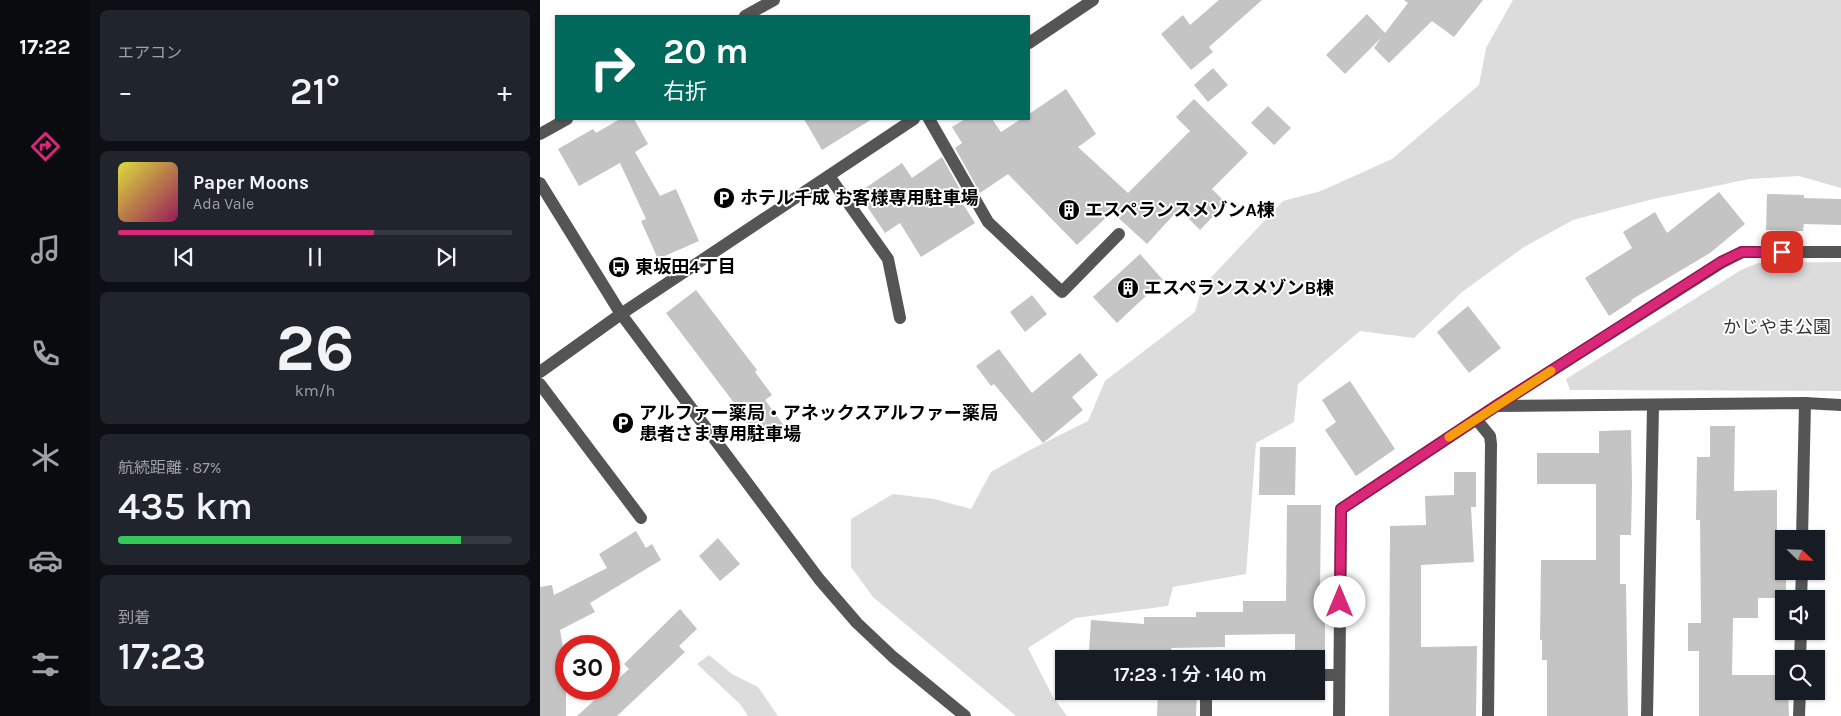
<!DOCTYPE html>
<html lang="ja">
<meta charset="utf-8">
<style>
body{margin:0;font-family:Karla,"Noto Sans JP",sans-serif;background:#20242c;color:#f1f3f6;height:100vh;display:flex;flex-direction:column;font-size:19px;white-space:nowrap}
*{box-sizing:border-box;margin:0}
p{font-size:16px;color:#9ea1a6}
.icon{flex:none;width:28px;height:28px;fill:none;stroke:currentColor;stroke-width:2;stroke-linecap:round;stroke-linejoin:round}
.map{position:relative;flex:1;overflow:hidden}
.details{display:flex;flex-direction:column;gap:10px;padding:10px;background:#0d0f14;width:450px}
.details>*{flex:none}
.hud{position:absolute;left:15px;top:15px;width:475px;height:105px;border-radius:0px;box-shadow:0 1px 4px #0004;background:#00695c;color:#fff;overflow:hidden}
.needle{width:32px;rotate:113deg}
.fabs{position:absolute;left:1235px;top:530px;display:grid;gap:10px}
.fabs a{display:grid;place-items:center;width:50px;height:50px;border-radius:0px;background:#171b24;box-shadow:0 1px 4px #0004;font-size:25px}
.speed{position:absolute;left:15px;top:635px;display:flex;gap:10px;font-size:25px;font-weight:700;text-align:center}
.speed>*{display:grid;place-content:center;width:65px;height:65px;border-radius:50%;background:#171b24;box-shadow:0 1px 4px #0004;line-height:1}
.speed .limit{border:8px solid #d22;background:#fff;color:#111}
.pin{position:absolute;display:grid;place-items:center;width:42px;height:42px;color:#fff;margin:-21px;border-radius:10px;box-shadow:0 2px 8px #0006}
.me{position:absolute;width:55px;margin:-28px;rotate:0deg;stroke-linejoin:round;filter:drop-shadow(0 0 4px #0008)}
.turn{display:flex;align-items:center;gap:18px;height:105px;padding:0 25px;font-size:22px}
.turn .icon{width:65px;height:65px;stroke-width:2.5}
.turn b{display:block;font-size:35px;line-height:42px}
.big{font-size:38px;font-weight:600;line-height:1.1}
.details .card{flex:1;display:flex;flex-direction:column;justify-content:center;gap:8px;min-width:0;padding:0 18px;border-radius:8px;background:#20242c}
.details .dial{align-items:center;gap:0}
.dial b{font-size:65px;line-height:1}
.song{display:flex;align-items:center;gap:15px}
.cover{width:60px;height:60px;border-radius:8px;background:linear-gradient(135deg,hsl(60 70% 55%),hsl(330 70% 35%))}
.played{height:5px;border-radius:2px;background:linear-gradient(90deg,#db2777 65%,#363941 65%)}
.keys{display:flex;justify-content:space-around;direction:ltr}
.heat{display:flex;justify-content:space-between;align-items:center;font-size:28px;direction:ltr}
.charge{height:8px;border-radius:4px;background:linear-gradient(90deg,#34c759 87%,#363941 0)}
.trip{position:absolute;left:515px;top:650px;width:270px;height:50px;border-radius:0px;background:#171b24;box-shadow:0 1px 4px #0004;font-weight:600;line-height:50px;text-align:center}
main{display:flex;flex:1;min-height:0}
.menu{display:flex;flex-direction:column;width:90px;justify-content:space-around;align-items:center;background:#090b0e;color:#9ea1a6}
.menu .icon{width:35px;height:35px}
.menu .selected{color:#db2777}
.menu b{font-size:22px;color:#f1f3f6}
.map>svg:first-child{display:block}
.green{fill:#dcdcdc}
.building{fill:#c4c4c4}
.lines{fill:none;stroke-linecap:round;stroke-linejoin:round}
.minor{stroke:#555;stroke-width:12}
.route-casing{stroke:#8e194d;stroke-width:12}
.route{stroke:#db2777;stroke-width:9}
.slow{stroke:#f59e0b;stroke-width:9}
.labels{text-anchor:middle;stroke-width:4;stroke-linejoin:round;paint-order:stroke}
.poi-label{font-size:18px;font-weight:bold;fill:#000;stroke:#fff;text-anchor:start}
.park-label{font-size:18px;fill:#333;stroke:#fff}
</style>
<main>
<nav class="menu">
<b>17:22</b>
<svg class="icon selected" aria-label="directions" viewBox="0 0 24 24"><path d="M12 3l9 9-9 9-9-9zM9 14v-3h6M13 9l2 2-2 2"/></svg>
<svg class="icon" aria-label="music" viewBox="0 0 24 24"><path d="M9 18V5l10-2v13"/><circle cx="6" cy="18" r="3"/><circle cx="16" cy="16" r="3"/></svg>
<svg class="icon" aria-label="phone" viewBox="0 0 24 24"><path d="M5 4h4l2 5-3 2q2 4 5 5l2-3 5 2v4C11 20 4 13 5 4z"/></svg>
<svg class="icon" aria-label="climate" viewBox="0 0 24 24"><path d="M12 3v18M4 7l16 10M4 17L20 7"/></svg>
<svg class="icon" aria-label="car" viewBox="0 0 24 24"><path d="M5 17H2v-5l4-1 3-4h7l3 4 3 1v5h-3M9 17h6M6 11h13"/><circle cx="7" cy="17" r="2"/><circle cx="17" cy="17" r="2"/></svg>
<svg class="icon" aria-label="filters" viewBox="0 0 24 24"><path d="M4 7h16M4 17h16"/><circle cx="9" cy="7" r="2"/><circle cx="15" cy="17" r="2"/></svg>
</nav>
<section class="details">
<div class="card"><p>エアコン</p>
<div class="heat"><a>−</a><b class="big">21°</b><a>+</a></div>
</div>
<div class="card">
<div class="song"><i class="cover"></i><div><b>Paper Moons</b><p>Ada Vale</p></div></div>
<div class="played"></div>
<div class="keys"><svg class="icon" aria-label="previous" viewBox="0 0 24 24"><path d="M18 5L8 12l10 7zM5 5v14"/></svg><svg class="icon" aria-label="pause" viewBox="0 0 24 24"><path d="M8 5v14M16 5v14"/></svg><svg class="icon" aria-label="next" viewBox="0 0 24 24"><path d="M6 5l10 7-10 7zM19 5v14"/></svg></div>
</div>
<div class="card dial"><b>26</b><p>km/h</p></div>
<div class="card"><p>航続距離 · 87%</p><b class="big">435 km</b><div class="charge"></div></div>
<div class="card"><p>到着</p><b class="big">17:23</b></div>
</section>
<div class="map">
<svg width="1301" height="716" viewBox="0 0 1301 716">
<rect width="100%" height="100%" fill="#fff"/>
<g class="green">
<path d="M973 0H1301V188L1259 176 1209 179 1109 200 1033 220 984 247 922 292 874 338 820 331 758 384 754 422 716 443 706 574 633 587 628 606 535 618 488 648 513 697 527 716H476L333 597 311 567V519L353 494 394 499 431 509 451 472 488 451 548 421 565 381 655 312 662 287 743 201 781 191 852 159 939 85 946 48Z"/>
<path d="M1301 262V391L1030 390 1026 379 1201 270 1218 263Z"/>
<path d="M169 655 192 674 218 687 238 716H208L200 704 157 664Z"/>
</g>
<g class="building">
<path d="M679 0H722L669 47 673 52 651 70 621 34 643 15 650 25Z"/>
<path d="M864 0H943L914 37 892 21 849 63 834 48 841 38 805 74 786 55 827 14 845 33 868 3Z"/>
<path d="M673 68 688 85 668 102 654 85Z"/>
<path d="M526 89 556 134 538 147 588 193 650 131 636 117 654 99 708 153 672 189 686 203 660 230 639 209 607 244 572 212 537 245 468 174 440 193 415 148 422 143 412 127 425 119H452L461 132 481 119H489V114Z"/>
<path d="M728 106 751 128 734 145 711 123Z"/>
<path d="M80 119H94L108 144 95 152 120 196 136 189 159 241 118 259 101 221 106 219 80 163 39 186 18 149 53 129 56 133Z"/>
<path d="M264 119H332L282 150Z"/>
<path d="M402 157 427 202 423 204 435 223 381 257 360 223 345 233 318 193 362 163 372 178Z"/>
<path d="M1179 192 1205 224 1170 253 1091 300 1092 301 1069 316 1045 278 1092 248 1083 232 1115 212 1127 233Z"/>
<path d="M1227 194 1264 195V198L1301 199V225L1264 224 1263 231 1226 230Z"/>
<path d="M600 254 623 280 577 323 553 297Z"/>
<path d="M156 290 217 370 215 372 232 395 225 400 245 427 224 444 206 421 207 420 126 313Z"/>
<path d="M492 295 507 314 485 332 470 312Z"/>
<path d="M928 306 961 348 929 373 897 332Z"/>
<path d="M459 349 492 393 540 353 558 375 532 397 543 410 503 443 454 384 451 386 436 366Z"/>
<path d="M810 381 855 449 816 476 785 430 796 422 782 400Z"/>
<path d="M1170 426H1195L1194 491 1237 490V562H1244V571H1246V598H1218V618H1193L1192 675H1244V691H1248L1249 716H1159V651H1148V623H1161L1160 520H1156L1157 457H1170Z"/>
<path d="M1091 430 1092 486 1091 535H1080V584H1086L1088 716H1007V660H1002V640H1000L1001 560H1056V484H997V453H1059V431Z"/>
<path d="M720 447H756L755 495H719Z"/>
<path d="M914 472H936V507H931L934 562 881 565V647L937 646 936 716H849L850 526 886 525 885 496 914 495Z"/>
<path d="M747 505H781L780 595H785V658H755V634L685 635V647L631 648 632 655 549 650 551 620 604 624V617H656V612H703V601H746Z"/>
<path d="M96 531 106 548 112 544 121 560 50 603 55 612 20 630 26 664V716H0V587L12 585 14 595 67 568 59 554Z"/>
<path d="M178 538 200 564 180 581 159 556Z"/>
<path d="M140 609 157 629 139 646 145 652 77 716H37L89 669 84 664Z"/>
<path d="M618 691H657L656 716H617Z"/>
</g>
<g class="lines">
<g class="minor">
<path d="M205 16 234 0"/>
<path d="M489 43 553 0"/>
<path d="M389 119 448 222 522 292 579 234"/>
<path d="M0 134 27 119"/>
<path d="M289 176 348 259 360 318"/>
<path d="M0 183 81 314 279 579 317 623 353 657 425 716"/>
<path d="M0 372 81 314 374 119"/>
<path d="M0 384 101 518"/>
<path d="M956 406 1265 403 1301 405"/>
<path d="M936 419 950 436 951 444 948 716"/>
<path d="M1262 539 1265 403"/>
<path d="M1261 599 1262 571"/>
<path d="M1260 659 1261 631"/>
<path d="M776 675H799"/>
<path d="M666 716V691"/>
<path d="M799 716 801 509 956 406 1181 263 1202 252H1301"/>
<path d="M1107 716 1113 406"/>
<path d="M1259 716 1260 691"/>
</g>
</g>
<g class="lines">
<g class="route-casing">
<path id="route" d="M800 602 801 509 956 406 1181 262 1202 252H1242"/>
</g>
<use href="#route" class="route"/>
<path class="slow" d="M909 437 1011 371"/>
</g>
<defs>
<g id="parking-disc" transform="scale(1.125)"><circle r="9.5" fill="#000" stroke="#fff"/><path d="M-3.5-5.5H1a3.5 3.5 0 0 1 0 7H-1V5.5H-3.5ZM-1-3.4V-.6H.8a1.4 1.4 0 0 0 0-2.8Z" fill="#fff"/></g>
<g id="building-disc" transform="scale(1.125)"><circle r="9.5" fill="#000" stroke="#fff"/><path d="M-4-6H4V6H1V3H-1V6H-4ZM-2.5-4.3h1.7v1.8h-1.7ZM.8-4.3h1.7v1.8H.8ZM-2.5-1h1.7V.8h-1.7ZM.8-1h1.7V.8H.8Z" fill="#fff"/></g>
<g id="bus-disc" transform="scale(1.125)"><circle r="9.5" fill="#000" stroke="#fff"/><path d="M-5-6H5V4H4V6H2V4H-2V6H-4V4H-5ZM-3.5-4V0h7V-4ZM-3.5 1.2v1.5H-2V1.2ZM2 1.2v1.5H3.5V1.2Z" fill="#fff"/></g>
</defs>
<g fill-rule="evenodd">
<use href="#parking-disc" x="184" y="198"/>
<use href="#building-disc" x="529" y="210"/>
<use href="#bus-disc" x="79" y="267"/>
<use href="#building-disc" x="588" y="288"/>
<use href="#parking-disc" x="83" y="423"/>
</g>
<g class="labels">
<g class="poi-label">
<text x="200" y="204">ホテル千成 お客様専用駐車場</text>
<text x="545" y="216">エスペランスメゾンA棟</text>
<text x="95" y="273">東坂田4丁目</text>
<text x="604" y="294">エスペランスメゾンB棟</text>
<text x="99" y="419">アルファー薬局・アネックスアルファー薬局<tspan x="99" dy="21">患者さま専用駐車場</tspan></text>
</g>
<g class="park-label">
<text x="1237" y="333">かじやま公園</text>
</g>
</g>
</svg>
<div class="fabs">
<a><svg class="needle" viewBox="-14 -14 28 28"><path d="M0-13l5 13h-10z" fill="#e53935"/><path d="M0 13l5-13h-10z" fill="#9ea1a6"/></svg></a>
<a><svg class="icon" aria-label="sound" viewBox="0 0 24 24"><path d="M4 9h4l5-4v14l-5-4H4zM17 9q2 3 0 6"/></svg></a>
<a><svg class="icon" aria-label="search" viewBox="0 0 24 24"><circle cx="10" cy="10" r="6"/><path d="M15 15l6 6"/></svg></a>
</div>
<div class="speed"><div class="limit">30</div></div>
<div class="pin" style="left:1242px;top:252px;background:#d93025"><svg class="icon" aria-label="arrive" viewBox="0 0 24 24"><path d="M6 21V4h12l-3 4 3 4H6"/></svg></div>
<svg class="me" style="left:800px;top:602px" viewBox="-20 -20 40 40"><circle r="19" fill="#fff"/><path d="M0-13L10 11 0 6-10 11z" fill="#db2777"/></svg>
<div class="trip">17:23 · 1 分 · 140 m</div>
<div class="hud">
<div class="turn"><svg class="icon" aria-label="right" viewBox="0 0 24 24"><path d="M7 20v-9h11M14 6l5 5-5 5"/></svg><div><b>20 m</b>右折</div></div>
</div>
</div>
</main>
